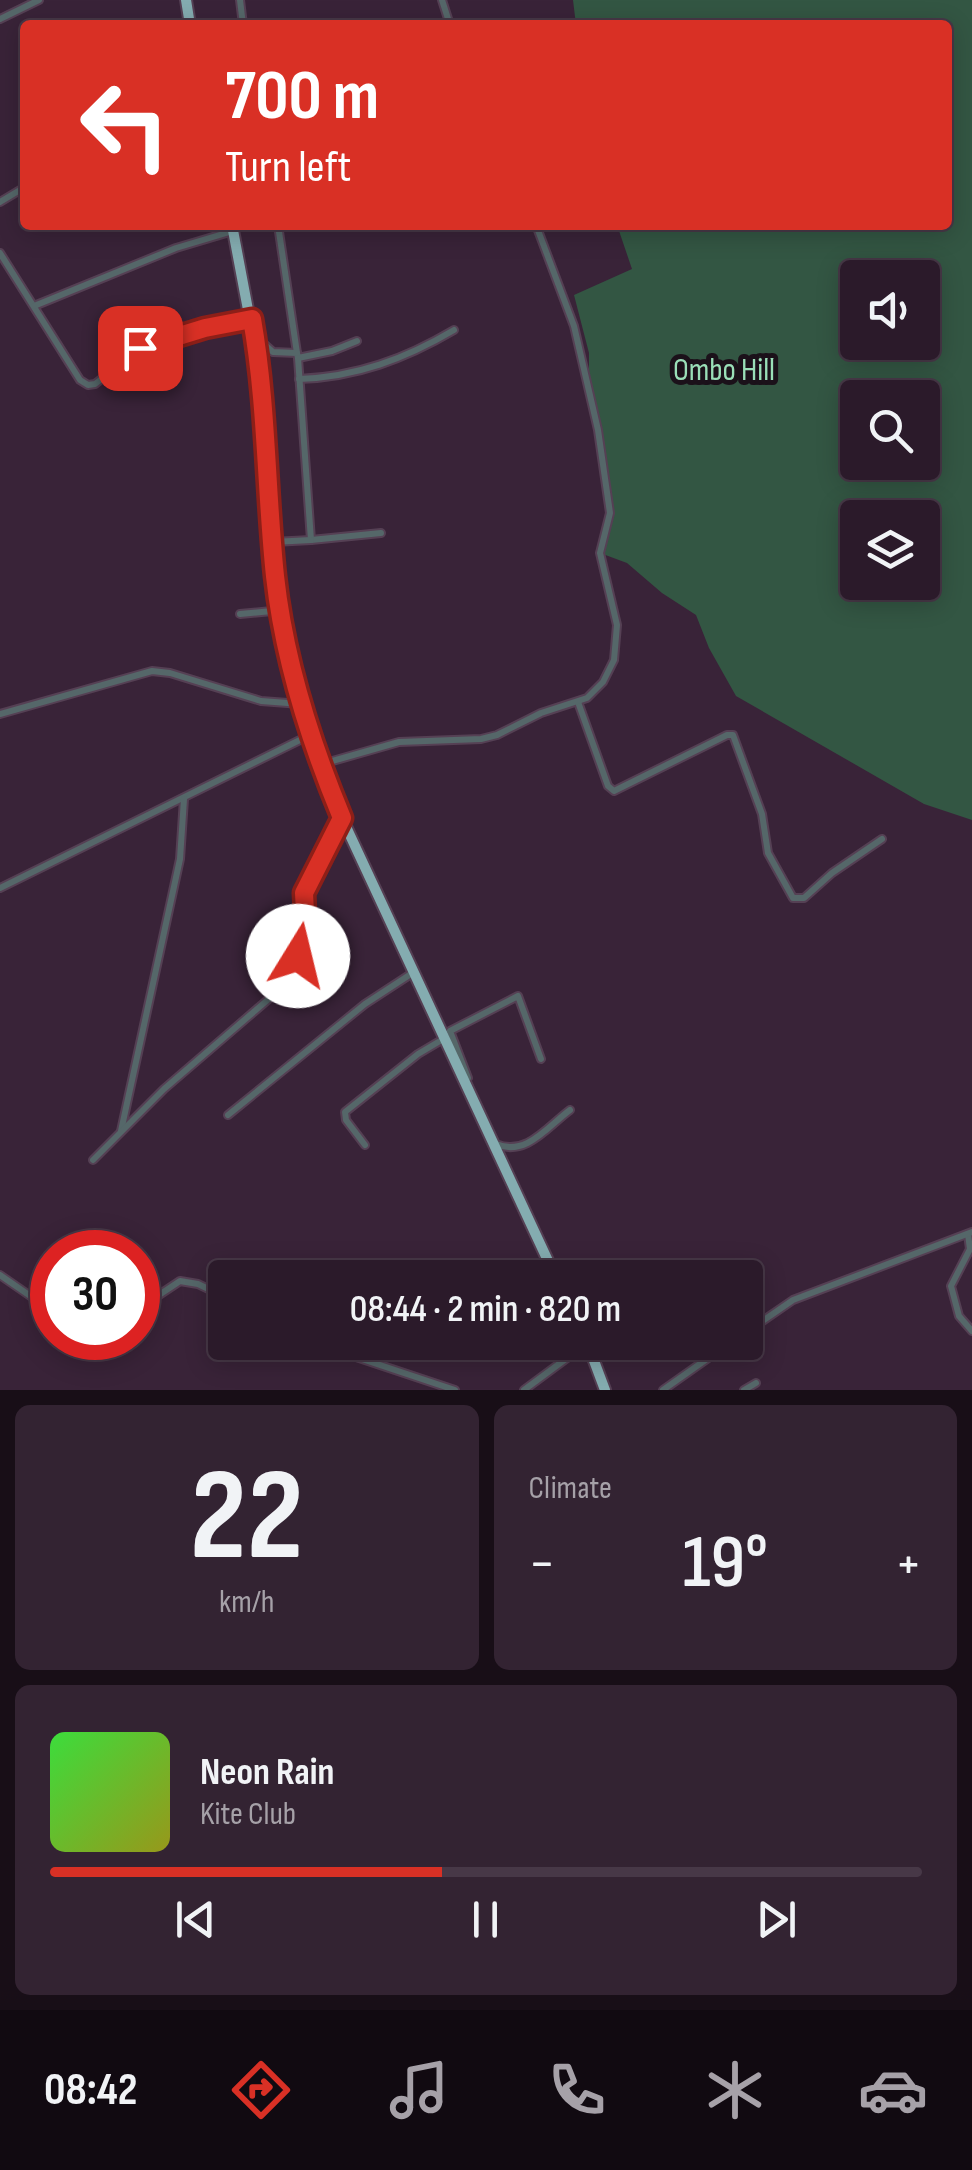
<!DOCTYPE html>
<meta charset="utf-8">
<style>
body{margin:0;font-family:"Sofia Sans Condensed",sans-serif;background:#332332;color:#f1f3f6;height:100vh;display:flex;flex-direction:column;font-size:38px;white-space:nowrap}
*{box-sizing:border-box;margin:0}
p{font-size:32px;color:#a6a1a8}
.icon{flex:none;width:55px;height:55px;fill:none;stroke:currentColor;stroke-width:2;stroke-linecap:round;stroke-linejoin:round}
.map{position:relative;height:1390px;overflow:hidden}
.panel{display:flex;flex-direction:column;gap:15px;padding:15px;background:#180e17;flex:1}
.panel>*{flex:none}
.banner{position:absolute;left:20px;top:20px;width:932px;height:210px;border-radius:10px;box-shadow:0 5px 25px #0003,0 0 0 2px #473847;background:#d93025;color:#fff;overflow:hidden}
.tools{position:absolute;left:840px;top:260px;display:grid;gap:20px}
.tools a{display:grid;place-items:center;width:100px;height:100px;border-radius:10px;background:#2b1a2a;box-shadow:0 5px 25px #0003,0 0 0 2px #473847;font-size:50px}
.speed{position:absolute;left:30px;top:1230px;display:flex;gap:20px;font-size:50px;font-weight:700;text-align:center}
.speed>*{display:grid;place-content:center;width:130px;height:130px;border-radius:50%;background:#2b1a2a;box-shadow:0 5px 25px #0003,0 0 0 2px #473847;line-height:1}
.speed .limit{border:15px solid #d22;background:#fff;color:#111}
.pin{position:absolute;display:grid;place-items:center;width:85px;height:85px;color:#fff;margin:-42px;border-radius:20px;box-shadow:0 5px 15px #0006}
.me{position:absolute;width:110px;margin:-55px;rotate:9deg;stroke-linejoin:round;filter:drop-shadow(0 0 8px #0008)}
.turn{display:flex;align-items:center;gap:35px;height:210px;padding:0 40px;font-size:45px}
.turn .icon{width:130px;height:130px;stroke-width:2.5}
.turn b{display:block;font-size:70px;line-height:85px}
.big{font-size:75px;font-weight:600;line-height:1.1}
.panel .widget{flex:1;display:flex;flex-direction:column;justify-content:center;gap:15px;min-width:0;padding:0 35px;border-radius:15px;background:#332332}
.panel .dial{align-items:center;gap:0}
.dial b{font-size:130px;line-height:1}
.song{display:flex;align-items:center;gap:30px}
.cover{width:120px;height:120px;border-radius:15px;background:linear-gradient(135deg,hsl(120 70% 55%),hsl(60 70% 35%))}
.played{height:10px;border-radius:5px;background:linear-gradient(90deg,#d93025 45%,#473847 45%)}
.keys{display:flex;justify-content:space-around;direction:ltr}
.heat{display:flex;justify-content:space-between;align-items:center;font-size:55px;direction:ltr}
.panel .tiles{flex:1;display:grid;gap:15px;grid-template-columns:1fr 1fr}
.widget:last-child{grid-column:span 2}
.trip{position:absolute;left:208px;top:1260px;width:555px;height:100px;border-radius:10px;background:#2b1a2a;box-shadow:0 5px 25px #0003,0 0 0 2px #473847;font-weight:600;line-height:100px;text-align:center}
.tabs{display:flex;height:160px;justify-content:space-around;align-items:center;background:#110a11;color:#a6a1a8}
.tabs .icon{width:70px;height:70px}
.tabs .on{color:#d93025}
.tabs b{font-size:45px;color:#f1f3f6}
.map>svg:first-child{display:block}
.green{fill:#335643;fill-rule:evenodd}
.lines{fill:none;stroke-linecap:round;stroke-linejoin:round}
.minor-casing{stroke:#554054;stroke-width:10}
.trunk-casing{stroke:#554054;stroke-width:14}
.minor{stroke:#556769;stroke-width:6}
.trunk{stroke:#84acb0;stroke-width:10}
.route-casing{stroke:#8d1f18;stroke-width:25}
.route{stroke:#d93025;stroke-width:18}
.labels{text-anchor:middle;stroke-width:10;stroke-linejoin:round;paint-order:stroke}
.park-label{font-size:32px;fill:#9adfb8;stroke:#1b111a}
</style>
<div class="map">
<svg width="972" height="1390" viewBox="0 0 972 1390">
<rect width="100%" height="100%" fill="#392338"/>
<path class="green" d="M573 0H972V820L924 804 736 696 709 648 696 615 662 593 627 563 600 553 608 524 602 459 589 391V353L574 295 632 269 617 225H948V25H576ZM858 278H922V342H858ZM858 398H922V462H858ZM858 518H922V582H858Z"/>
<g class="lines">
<g class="minor-casing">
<g id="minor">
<path d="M240 0 243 25"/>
<path d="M442 0 450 25"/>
<path d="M0 19 39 0"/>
<path d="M0 202 25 187"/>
<path d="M278 225 297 353"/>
<path d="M0 253 80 380 88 385 95 384 140 349 205 328 250 319"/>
<path d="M34 306 176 248 233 231"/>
<path d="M255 336 273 352 297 353 298 358 332 351 357 341"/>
<path d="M298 358 311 540 381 533"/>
<path d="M299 379C356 377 405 359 454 330"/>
<path d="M273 542 311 540"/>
<path d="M240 614 272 611 278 606"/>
<path d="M578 702 608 786 614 791 727 735H733L762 814 768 853 793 898H804L832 873 882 839"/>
<path d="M0 714 152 671 170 673 261 701 301 704"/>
<path d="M322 764 399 742 481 739 497 735 541 713 587 698 603 682 614 660 617 625 600 553 610 513 598 430 574 326 536 225"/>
<path d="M0 888 310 735"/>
<path d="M468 1078 450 1031 518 996 541 1059"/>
<path d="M228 1115 365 1004 414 972"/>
<path d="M121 1131 180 859 184 799"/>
<path d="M496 1144C526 1157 547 1127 570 1110"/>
<path d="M365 1145 346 1120 345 1112 418 1054 445 1038"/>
<path d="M93 1160 164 1089 285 985 297 961 294 932 305 913 303 896 325 847 342 818"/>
<path d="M968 1234 970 1249 951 1286 959 1316 972 1331"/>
<path d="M0 1275 52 1311"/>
<path d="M138 1309 180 1281 198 1284 225 1297"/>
<path d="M745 1333 793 1300 972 1232"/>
<path d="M311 1342 455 1390"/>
<path d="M347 1351 375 1342"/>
<path d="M524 1390 586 1344"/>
<path d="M663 1390 731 1342"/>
<path d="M744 1390 756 1383"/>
</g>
</g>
<g class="trunk-casing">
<g id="trunk">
<path d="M186 0 190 25"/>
<path d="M232 225 259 368 279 605 307 724 342 818 556 1278"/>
<path d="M587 1342 605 1390"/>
</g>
</g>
<use href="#minor" class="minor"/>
<use href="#trunk" class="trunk"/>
</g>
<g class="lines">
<g class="route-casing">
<path id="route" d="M140 348 205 328 252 319C267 404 266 491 275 576 284 660 310 741 342 818L304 893 305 913 294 932 298 956"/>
</g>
<use href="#route" class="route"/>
</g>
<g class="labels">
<g class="park-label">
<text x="724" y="380">Ombo Hill</text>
</g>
</g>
</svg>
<div class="tools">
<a><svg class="icon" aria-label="sound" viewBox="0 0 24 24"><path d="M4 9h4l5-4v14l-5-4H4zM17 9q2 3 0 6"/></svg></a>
<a><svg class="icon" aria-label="search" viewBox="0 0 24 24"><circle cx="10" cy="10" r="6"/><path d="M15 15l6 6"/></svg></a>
<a><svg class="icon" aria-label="layers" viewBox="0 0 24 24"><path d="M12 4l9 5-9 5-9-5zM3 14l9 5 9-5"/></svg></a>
</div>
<div class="speed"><div class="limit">30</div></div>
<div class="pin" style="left:140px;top:348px;background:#d93025"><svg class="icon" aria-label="arrive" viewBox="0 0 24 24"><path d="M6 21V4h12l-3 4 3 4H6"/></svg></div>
<svg class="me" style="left:298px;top:956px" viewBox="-20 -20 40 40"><circle r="19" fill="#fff"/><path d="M0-13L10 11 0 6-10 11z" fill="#d93025"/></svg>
<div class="trip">08:44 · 2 min · 820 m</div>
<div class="banner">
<div class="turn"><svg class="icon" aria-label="left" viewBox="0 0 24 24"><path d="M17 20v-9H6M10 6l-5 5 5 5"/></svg><div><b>700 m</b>Turn left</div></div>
</div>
</div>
<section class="panel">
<div class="tiles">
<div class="widget dial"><b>22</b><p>km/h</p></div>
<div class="widget"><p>Climate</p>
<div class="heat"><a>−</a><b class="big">19°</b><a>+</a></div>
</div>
<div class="widget">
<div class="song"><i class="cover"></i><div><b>Neon Rain</b><p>Kite Club</p></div></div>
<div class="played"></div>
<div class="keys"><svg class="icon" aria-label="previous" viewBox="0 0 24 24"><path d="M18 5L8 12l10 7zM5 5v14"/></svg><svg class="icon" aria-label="pause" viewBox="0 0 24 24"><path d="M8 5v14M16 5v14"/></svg><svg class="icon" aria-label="next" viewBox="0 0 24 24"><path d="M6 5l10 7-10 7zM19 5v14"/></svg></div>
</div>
</div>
</section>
<nav class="tabs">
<b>08:42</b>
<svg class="icon on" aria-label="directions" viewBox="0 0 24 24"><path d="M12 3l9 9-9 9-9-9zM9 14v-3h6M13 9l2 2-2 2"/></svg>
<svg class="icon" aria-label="music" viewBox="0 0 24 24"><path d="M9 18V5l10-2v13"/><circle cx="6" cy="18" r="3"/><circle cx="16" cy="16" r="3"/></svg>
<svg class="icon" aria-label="phone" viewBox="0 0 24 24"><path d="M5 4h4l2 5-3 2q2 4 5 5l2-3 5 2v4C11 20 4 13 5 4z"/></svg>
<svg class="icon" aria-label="climate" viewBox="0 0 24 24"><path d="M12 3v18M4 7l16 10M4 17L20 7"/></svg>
<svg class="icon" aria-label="car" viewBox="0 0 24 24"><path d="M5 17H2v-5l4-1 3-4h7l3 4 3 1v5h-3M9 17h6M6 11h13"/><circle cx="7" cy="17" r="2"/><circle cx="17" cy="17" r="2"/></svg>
</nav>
